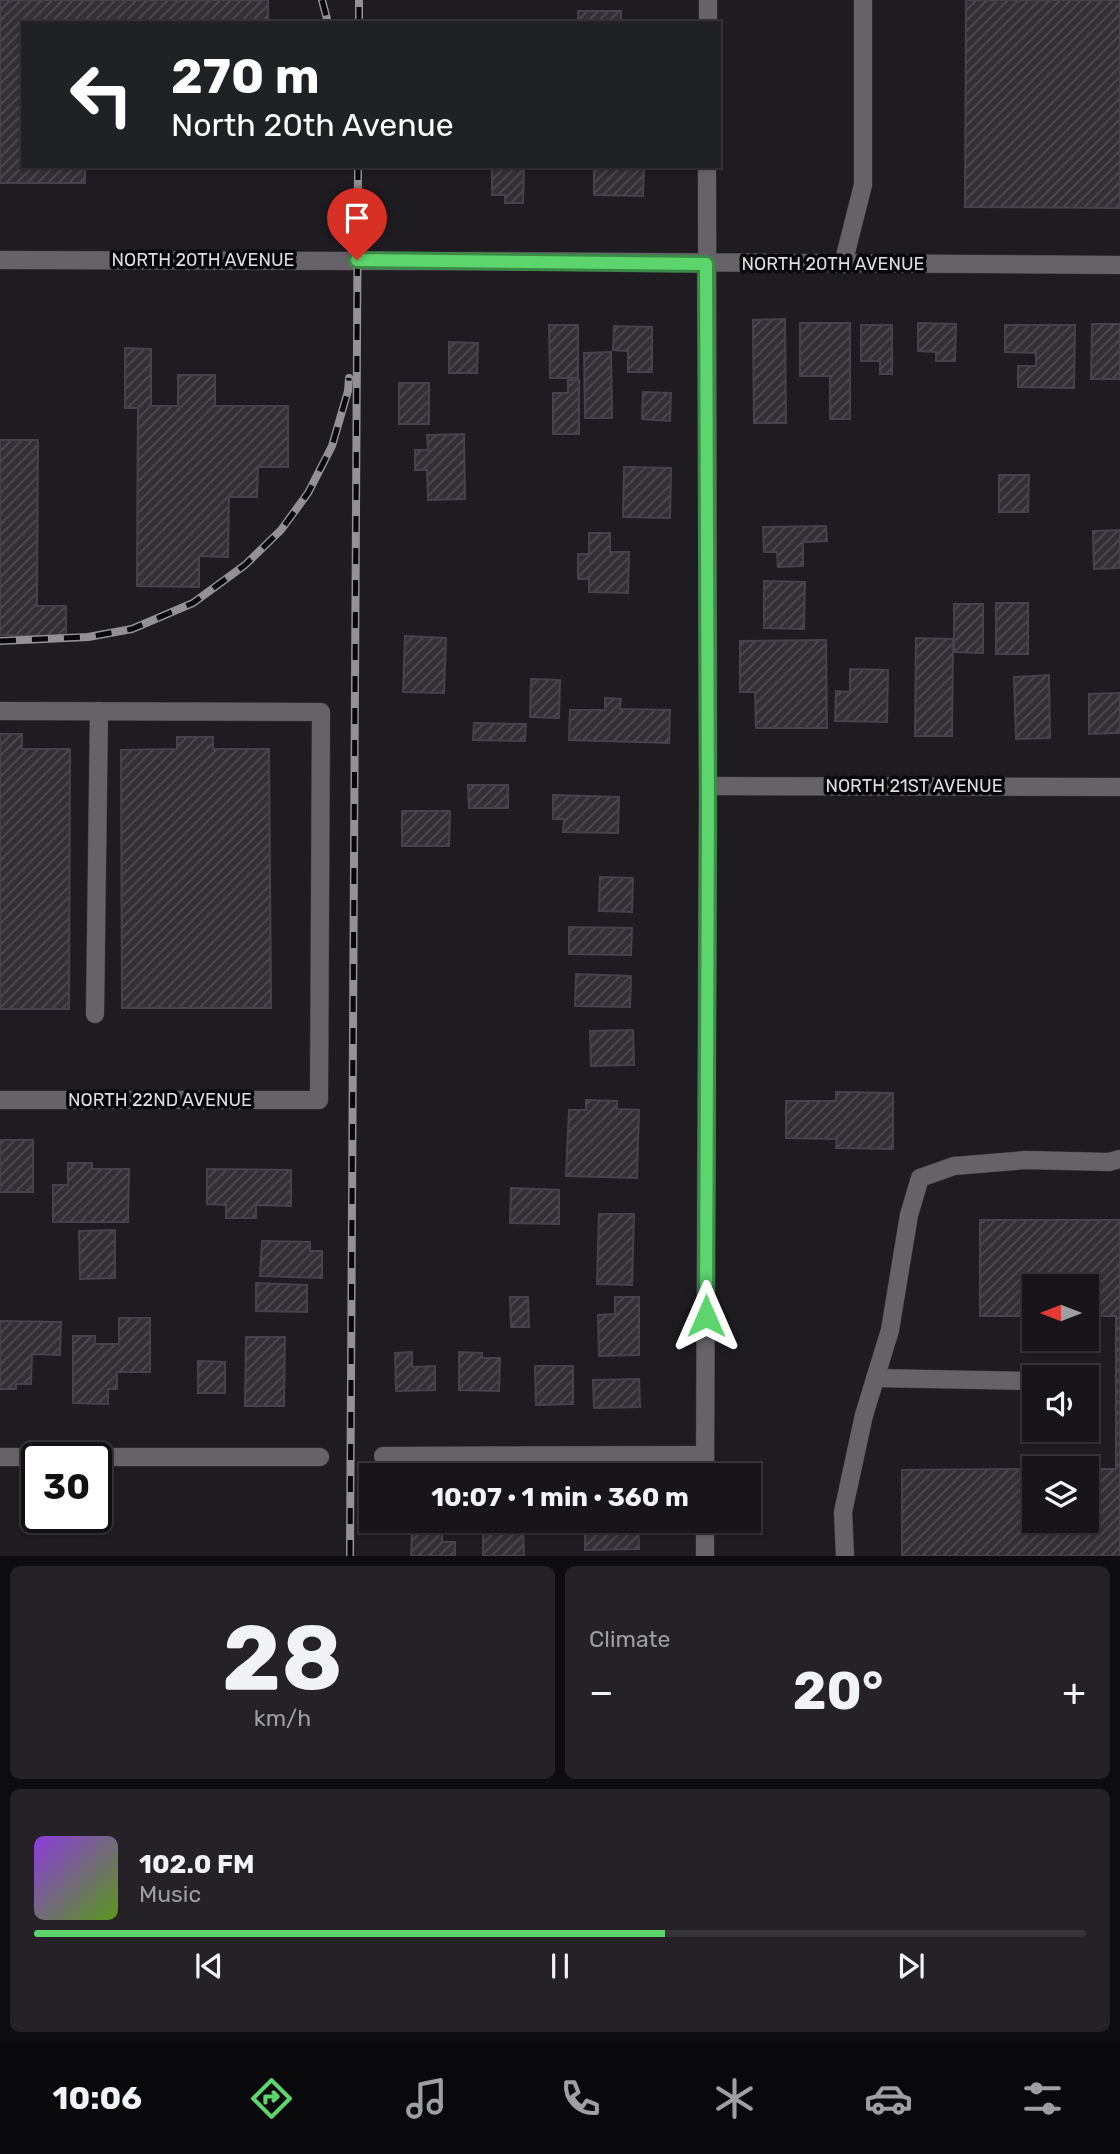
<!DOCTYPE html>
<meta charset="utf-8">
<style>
body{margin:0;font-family:Rubik,sans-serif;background:#242226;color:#f1f3f6;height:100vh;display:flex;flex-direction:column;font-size:26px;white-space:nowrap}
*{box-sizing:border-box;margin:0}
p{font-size:23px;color:#9e9fa2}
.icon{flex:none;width:38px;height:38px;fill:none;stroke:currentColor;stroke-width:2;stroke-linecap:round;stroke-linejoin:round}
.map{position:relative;height:1556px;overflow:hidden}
.panel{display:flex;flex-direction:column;gap:10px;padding:10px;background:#0d0c0e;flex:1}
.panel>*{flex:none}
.hud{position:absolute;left:21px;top:21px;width:700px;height:147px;border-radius:0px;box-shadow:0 2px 5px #0004,0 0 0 2px #363438;background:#202124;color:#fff;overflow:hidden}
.needle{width:46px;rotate:270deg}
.controls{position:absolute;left:1022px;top:1274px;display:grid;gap:14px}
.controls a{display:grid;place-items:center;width:77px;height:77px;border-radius:0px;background:#171519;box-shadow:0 2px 5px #0004,0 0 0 2px #363438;font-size:35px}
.speed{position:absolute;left:21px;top:1442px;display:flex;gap:14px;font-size:35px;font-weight:700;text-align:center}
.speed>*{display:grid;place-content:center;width:91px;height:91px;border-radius:50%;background:#171519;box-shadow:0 2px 5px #0004,0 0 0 2px #363438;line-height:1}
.speed .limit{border:4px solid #111;border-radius:10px;background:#fff;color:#111}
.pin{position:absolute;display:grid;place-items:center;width:60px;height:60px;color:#fff;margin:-72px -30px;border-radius:50% 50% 50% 0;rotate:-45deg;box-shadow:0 0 7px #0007}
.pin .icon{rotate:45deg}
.me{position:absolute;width:77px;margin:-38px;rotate:0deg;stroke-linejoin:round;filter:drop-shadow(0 0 5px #0008)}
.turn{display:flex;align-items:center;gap:24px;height:147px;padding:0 35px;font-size:32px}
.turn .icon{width:91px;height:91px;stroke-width:2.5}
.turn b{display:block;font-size:49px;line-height:60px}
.big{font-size:52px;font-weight:700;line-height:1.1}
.panel .card{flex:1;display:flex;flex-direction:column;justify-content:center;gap:10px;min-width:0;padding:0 24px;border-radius:10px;background:#242226}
.panel .dial{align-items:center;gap:0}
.dial b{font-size:91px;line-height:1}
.song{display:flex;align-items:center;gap:21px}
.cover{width:84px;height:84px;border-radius:10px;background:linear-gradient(135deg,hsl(270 70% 55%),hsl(90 70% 35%))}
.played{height:7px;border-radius:4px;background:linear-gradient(90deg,#5cd56d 60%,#363438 60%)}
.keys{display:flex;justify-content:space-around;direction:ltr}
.heat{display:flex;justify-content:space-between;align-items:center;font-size:38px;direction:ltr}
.panel .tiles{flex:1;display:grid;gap:10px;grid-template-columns:1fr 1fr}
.card:last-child{grid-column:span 2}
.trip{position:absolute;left:359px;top:1463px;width:402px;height:70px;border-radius:0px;background:#171519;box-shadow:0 2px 5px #0004,0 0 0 2px #363438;font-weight:700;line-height:70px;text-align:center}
.tab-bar{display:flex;height:112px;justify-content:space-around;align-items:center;background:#09080a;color:#9e9fa2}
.tab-bar .icon{width:49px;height:49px}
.tab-bar .current{color:#5cd56d}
.tab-bar b{font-size:32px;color:#f1f3f6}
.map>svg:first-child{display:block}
.building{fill:url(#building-hatch);stroke:#474249;stroke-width:2}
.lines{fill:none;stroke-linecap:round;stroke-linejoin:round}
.minor-casing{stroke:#3c3a3e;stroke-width:19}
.minor{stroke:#666268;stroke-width:18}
.rail-casing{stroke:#949195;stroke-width:8}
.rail{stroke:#080709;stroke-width:5;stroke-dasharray:16;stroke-linecap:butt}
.route-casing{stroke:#3c8a47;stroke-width:18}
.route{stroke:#5cd56d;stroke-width:12}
.labels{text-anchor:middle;stroke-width:7;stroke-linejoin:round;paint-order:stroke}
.street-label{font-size:18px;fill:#dfdde0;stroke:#080709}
</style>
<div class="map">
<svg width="1120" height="1556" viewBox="0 0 1120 1556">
<defs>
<pattern id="building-hatch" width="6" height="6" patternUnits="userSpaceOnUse" patternTransform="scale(1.75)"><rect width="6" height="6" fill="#332f35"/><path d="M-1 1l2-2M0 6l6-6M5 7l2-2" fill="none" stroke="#504d52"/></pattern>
</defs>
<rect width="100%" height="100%" fill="#1f1c21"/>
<g class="building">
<path d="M0 0H268V23H23V166H85V183H0Z"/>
<path d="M966 0H1120V208L965 207Z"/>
<rect x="578" y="11" width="43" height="12"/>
<path d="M492 166H524L523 203H505V195H492Z"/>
<path d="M594 166H644L643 196 594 195Z"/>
<path d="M785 319 786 423H754L753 320Z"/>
<path d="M800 323H850V419H830V376H800Z"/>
<path d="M918 323 956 324 955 361H936V352L918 351Z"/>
<path d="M1092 324H1120V379H1091Z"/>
<path d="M549 325H578V378H550Z"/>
<path d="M861 325H892V374H880V361H861Z"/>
<path d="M1005 325H1075L1074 388 1018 387V366H1036V353L1005 352Z"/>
<path d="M614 326 652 327V372H628V351L613 350Z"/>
<path d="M449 342 478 343 477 373H449Z"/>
<path d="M125 348 151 349V406H178V375H215V406H288V467H258L257 497H229L228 557 199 556V587L137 586 138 408H125Z"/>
<path d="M611 352 612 418H585L584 353Z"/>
<path d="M568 380H579V434H553V393H568Z"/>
<rect x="399" y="383" width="30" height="41"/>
<path d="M643 392 671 393 670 421 642 419Z"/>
<path d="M464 434 465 499 428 500 427 470H415V450H428L427 435Z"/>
<path d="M0 440H38L37 606H66V636L0 635Z"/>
<path d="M624 467 671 468 670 518 623 517Z"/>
<path d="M999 475H1029L1028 512H999Z"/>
<path d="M826 526 827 541 803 542V566L778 567 777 552H764L763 527Z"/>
<path d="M1120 530V568L1094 569 1093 531Z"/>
<path d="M589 533H610V552H629L628 593 589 592V579H578V554H589Z"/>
<path d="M764 581 805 582 804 629 764 628Z"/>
<rect x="996" y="603" width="32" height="51"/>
<path d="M954 604H983V653L954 652Z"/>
<path d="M405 636 446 638 444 693 403 692Z"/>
<path d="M916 638 953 639 952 736H915Z"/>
<path d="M826 640 827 728H756L755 692H740V641Z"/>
<path d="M850 669 888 670 887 722 835 721 836 691 850 692Z"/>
<path d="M1049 675 1050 738 1016 739 1014 677Z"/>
<path d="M531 679 560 680 559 718 530 717Z"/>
<path d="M1120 693V733L1089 734V694Z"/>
<path d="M605 698 621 699 620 709 670 710 669 743 569 740 570 710H605Z"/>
<path d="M474 723 526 724 525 741 473 740Z"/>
<path d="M0 734H22V749H70L69 1009H0Z"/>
<path d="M177 737H213V749H269L271 1008H122L121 750 177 749Z"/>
<path d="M468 785H508V808H469Z"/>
<path d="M553 795 619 797 618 833 563 832 564 819H553Z"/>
<path d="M402 811H450L449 846H402Z"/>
<path d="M600 877 633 878 632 912 599 911Z"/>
<path d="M569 927 632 928 631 955 569 954Z"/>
<path d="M576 974 631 976 630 1007 575 1006Z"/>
<path d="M633 1030 634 1065 591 1066 590 1031Z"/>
<path d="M836 1092 893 1093V1149L836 1148 837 1139 786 1138V1101H836Z"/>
<path d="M586 1100 617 1101V1109L639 1110 637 1178 566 1176 569 1110H586Z"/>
<rect x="0" y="1140" width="33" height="52"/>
<path d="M68 1163H92V1169H129L128 1222H53V1185H68Z"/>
<path d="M207 1169 291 1170V1206L256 1205V1218H226V1205L207 1204Z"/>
<path d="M511 1188 559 1190V1224L510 1223Z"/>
<path d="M599 1214H634L632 1285 597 1284Z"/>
<path d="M980 1220H1120V1556H902V1470L1034 1469V1521H1087V1469H1116V1316H1087V1286H1034V1316H980Z"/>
<path d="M115 1230V1278L80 1279 79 1231Z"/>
<path d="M262 1241 310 1242V1251H322V1278L260 1276Z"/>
<path d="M256 1283 307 1285V1312L256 1311Z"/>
<path d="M510 1297H528L529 1327H511Z"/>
<path d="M615 1297H639V1355L599 1356 598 1315 615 1314Z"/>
<path d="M119 1318H150V1372H117V1389H108V1404L73 1403V1336H95V1344H119Z"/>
<path d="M0 1321 61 1322 60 1355 32 1354 31 1384H16V1389H0Z"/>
<path d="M246 1337H285L284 1406H245Z"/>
<path d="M412 1352V1367L435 1366V1390L396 1391 395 1353Z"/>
<path d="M459 1352 482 1353V1358H500L499 1391 459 1390Z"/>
<path d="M198 1361 225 1362V1393H198Z"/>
<path d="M535 1366H573V1404L536 1405Z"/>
<path d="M639 1379 640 1407 594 1408 593 1380Z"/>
<path d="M573 1521H638L639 1549 585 1550V1524L573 1525Z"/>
<path d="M412 1529 442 1530V1542H455V1556H411Z"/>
<path d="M523 1531 524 1556H483V1532Z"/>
</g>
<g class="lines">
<g class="minor-casing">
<g id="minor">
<path d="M708 23V0"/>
<path d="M0 260C373 259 747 263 1120 265"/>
<path d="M843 264 863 185V0"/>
<path d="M0 711 321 712 319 1100H0"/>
<path d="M708 786 1120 787"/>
<path d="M95 1014 99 711"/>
<path d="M875 1378 1034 1381"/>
<path d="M383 1456 705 1455"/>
<path d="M0 1457H320"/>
<path d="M705 1475 708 786 707 166"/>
<path d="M705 1521V1556"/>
<path d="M845 1556 843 1512 864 1415 890 1330 909 1215 920 1178 954 1166 1026 1160 1109 1162 1120 1159"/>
</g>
</g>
<use href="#minor" class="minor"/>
<g class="rail-casing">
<g id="rail">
<path d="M322 0 328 23"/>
<path d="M359 23V0"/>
<path d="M0 641 88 637 132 629 193 603 245 565 281 530 308 493 332 446 348 391 349 378"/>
<path d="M350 1556 358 166"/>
</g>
</g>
<use href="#rail" class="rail"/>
</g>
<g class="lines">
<g class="route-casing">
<path id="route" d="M357 260 706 264 708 814 706 1316"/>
</g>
<use href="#route" class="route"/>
</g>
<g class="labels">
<g class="street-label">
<text x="203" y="266">NORTH 20TH AVENUE</text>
<text x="833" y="270">NORTH 20TH AVENUE</text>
<text x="914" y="792">NORTH 21ST AVENUE</text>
<text x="160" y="1106">NORTH 22ND AVENUE</text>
</g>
</g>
</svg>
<div class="controls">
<a><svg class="needle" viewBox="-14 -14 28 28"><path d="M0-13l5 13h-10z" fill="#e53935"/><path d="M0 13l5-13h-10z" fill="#9e9fa2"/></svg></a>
<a><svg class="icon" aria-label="sound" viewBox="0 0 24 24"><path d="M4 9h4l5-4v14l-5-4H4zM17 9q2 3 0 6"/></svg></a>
<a><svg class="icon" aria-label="layers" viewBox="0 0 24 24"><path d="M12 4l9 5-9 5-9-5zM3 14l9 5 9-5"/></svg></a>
</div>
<div class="speed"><div class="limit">30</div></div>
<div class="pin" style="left:357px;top:260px;background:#d93025"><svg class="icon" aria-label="arrive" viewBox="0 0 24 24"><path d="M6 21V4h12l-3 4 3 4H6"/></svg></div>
<svg class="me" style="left:706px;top:1316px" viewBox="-20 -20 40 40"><path d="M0-17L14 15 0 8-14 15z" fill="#5cd56d" stroke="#fff" stroke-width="4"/></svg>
<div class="trip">10:07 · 1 min · 360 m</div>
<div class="hud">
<div class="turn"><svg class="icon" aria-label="left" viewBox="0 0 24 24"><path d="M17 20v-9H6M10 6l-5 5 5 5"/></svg><div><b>270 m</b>North 20th Avenue</div></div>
</div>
</div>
<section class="panel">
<div class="tiles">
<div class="card dial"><b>28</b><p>km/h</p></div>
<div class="card"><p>Climate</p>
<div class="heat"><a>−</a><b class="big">20°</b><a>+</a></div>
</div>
<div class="card">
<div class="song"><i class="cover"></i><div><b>102.0 FM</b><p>Music</p></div></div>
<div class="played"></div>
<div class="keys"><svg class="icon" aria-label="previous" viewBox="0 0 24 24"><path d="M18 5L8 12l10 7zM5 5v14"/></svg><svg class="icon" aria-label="pause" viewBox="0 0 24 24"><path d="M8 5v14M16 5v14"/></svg><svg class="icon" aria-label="next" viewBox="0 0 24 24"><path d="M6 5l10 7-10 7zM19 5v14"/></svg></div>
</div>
</div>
</section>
<nav class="tab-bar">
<b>10:06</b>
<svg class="icon current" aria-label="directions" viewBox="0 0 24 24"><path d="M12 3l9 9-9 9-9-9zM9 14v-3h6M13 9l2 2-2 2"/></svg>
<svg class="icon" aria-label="music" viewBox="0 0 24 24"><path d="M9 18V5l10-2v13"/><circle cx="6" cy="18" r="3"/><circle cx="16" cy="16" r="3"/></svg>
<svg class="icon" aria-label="phone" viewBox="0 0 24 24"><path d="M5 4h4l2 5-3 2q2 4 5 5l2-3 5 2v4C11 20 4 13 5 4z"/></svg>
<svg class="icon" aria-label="climate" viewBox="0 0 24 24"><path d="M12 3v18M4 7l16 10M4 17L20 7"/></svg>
<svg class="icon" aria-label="car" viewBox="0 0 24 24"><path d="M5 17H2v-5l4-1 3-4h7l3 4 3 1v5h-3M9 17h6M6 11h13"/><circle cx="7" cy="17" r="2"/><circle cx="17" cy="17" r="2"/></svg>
<svg class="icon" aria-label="filters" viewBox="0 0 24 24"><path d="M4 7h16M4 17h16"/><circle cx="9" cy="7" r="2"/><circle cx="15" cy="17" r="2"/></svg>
</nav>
